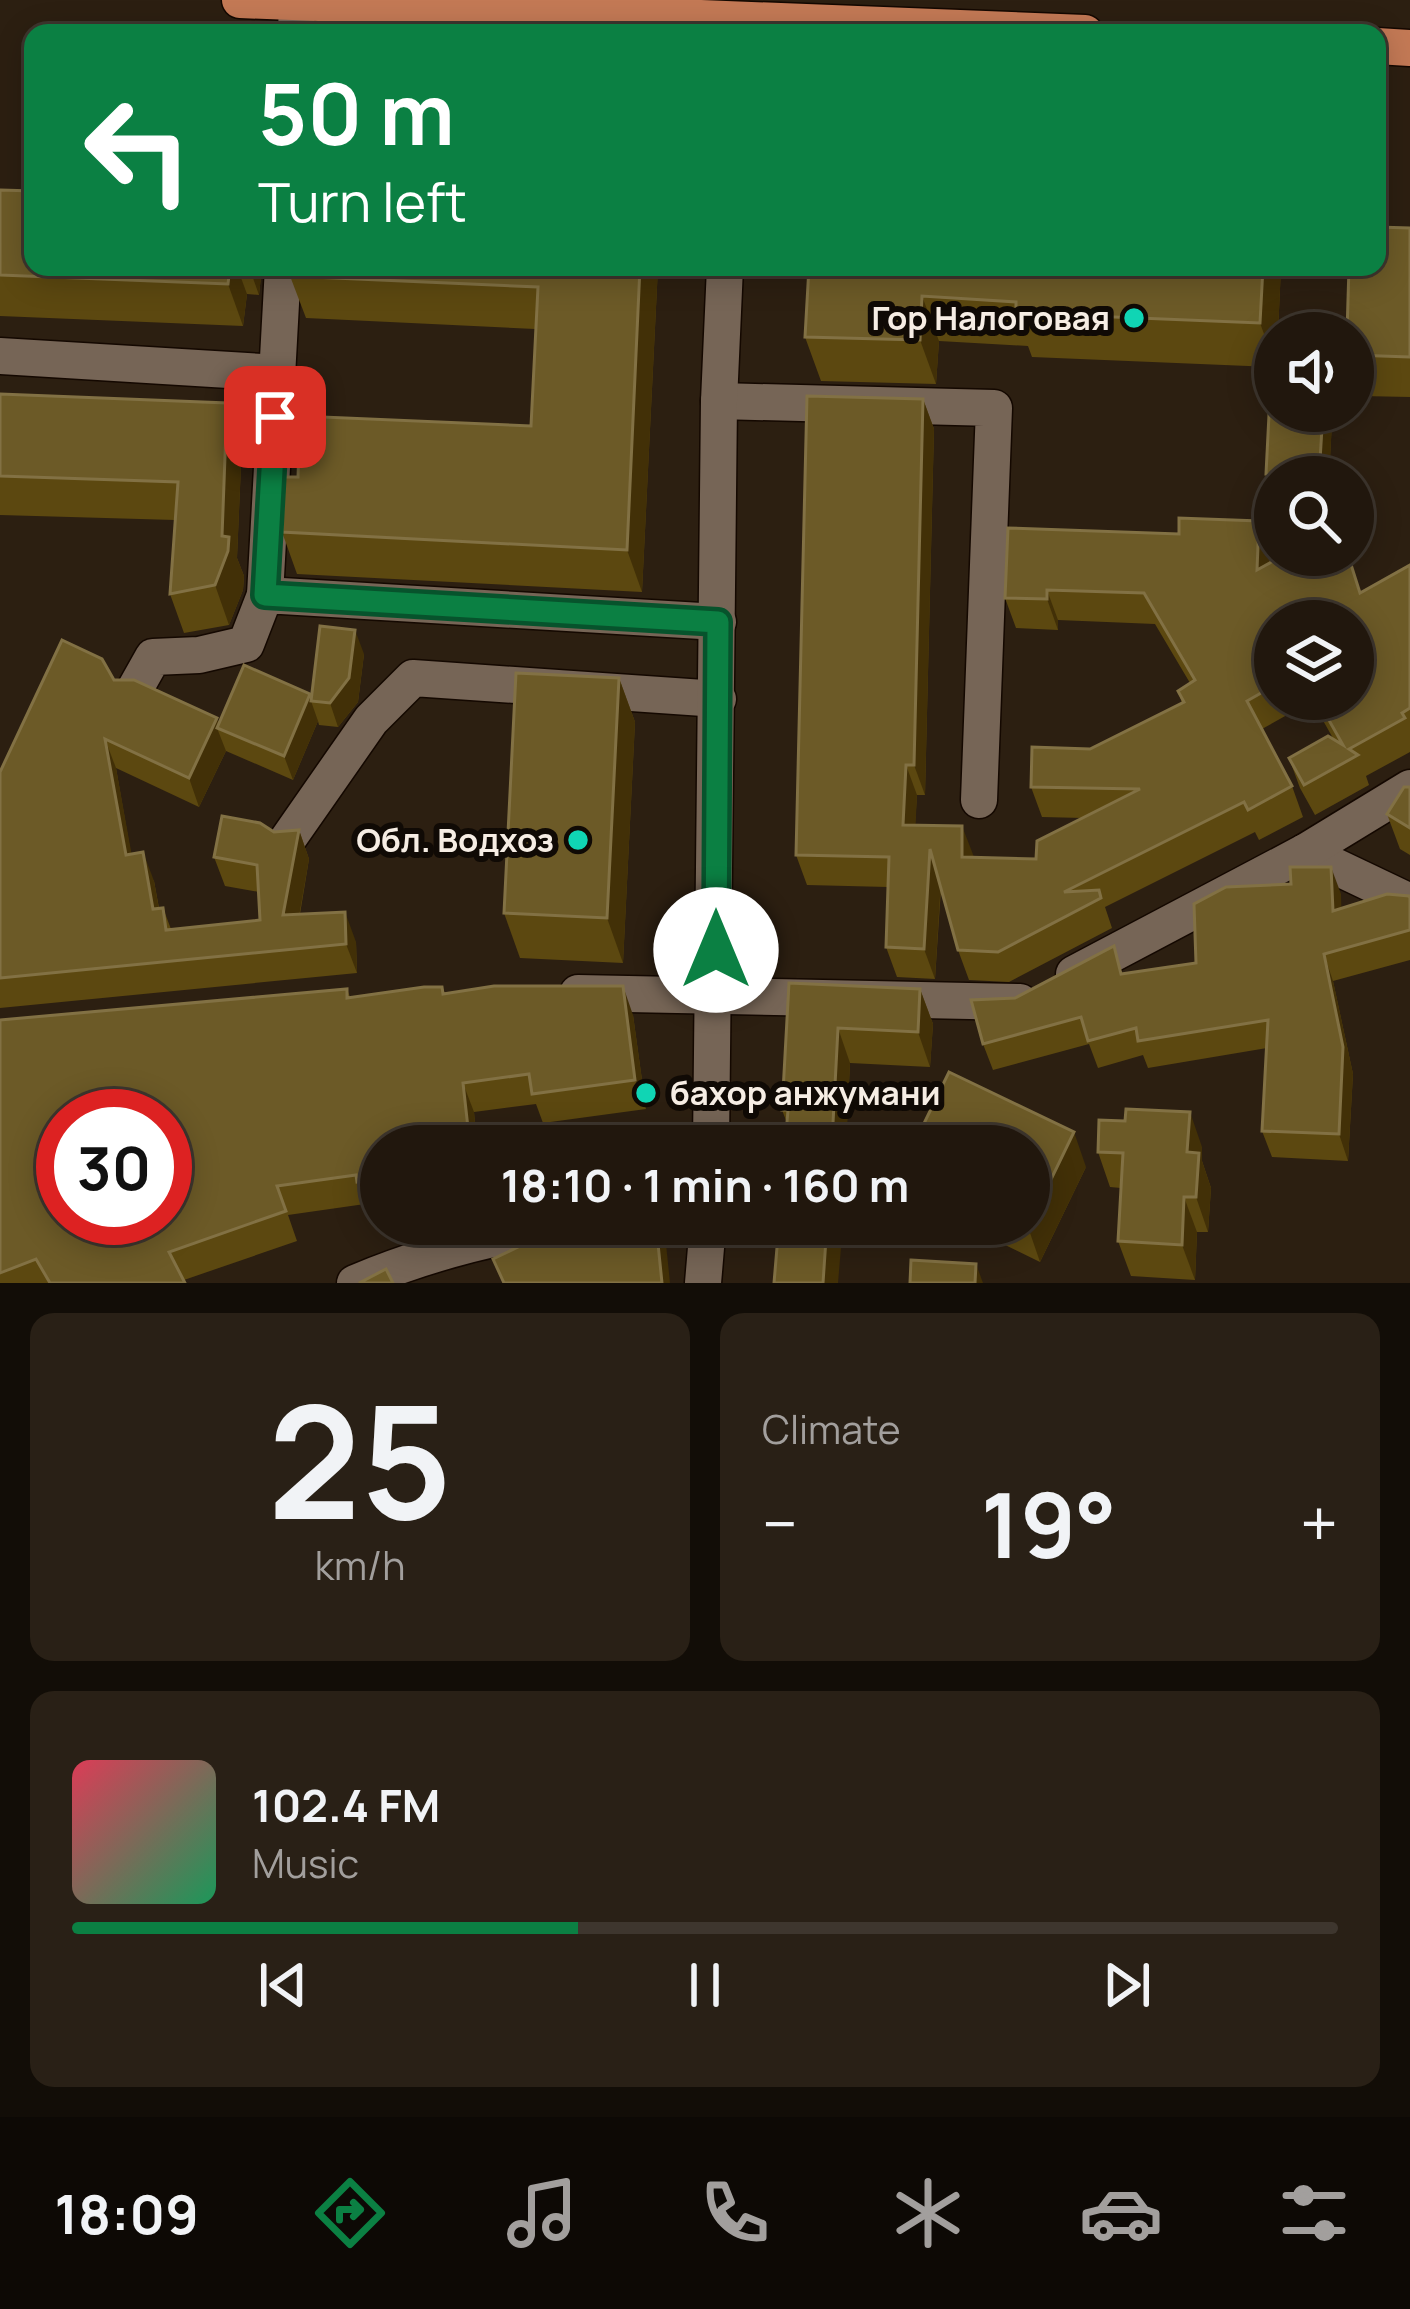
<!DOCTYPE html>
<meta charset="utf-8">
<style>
body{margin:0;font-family:Manrope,sans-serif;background:#292016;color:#f1f3f6;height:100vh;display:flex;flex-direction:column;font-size:45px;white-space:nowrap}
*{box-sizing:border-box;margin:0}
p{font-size:39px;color:#a29f9d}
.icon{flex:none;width:66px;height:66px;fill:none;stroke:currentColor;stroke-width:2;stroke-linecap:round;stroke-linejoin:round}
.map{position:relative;height:1283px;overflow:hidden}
.side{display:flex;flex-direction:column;gap:30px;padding:30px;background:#120d07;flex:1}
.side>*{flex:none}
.hud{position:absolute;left:24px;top:24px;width:1362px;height:252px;border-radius:24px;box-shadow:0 6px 30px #0003,0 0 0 3px #3e362e;background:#0b8043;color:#fff;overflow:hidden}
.fabs{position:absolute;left:1254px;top:312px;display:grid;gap:24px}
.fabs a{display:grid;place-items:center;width:120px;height:120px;border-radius:50%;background:#21170d;box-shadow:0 6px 30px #0003,0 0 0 3px #3e362e;font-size:60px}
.speed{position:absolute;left:36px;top:1089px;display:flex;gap:24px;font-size:60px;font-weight:700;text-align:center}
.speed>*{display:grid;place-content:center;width:156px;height:156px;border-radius:50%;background:#21170d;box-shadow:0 6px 30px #0003,0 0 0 3px #3e362e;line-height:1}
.speed .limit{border:18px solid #d22;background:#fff;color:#111}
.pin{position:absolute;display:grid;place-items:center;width:102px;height:102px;color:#fff;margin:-51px;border-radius:24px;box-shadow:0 6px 18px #0006}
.me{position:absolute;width:132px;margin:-66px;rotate:0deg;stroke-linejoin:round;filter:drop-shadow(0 0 9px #0008)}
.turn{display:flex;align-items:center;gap:42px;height:252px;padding:0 36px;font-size:54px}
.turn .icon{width:156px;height:156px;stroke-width:2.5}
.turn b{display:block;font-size:84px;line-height:102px}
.big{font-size:90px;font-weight:700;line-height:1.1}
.side .card{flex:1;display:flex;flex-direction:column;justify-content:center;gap:18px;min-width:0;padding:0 42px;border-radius:24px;background:#292016}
.side .dial{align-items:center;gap:0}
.dial b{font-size:156px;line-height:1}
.song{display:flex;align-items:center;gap:36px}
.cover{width:144px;height:144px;border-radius:18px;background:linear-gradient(135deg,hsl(350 70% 55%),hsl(150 70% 35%))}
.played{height:12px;border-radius:6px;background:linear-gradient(90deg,#0b8043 40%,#3e362e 40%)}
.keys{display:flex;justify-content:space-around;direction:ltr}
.heat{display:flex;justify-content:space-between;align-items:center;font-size:66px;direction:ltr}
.side .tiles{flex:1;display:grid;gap:30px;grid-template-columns:1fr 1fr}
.card:last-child{grid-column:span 2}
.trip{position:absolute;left:360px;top:1125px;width:690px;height:120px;border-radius:60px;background:#21170d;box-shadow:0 6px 30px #0003,0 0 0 3px #3e362e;font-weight:700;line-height:120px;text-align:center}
.dock{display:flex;height:192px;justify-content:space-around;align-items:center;background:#0d0905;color:#a29f9d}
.dock .icon{width:84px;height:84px}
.dock .active{color:#0b8043}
.dock b{font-size:54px;color:#f1f3f6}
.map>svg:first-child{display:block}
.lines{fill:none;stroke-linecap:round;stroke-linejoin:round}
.minor-casing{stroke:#140800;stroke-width:39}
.major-casing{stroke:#140800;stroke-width:39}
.minor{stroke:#766556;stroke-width:36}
.major{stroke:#c37955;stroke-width:36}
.wall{fill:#5c4810;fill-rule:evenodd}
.shaded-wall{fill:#423007}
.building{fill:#6c5a27;stroke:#827144;stroke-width:3;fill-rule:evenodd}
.route-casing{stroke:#07532c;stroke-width:30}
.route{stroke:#0b8043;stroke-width:21}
.poi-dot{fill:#10d5b4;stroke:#100a05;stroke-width:4.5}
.labels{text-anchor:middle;stroke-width:12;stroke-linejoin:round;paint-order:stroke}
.poi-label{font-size:33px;font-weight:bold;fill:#f6ede4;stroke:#100a05;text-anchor:end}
</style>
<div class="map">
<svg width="1410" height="1283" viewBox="0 0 1410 1283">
<rect width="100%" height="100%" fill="#2c1f11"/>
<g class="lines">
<g class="minor-casing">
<g id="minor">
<path d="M296 33 297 2"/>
<path d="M0 356 278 373"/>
<path d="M719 401 994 408 979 800"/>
<path d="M265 595 283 267"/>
<path d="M135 689 153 657 199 655 246 644 265 595 718 622"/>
<path d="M288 839 371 720 413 678 718 699"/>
<path d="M1305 852 1410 902"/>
<path d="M1074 974 1305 852 1410 788"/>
<path d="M578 993 1020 1002"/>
<path d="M711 1146 719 401 725 267"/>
<path d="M355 1283C432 1251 507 1231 591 1224"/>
<path d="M703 1283 708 1224"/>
</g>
</g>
<g class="major-casing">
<g id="major">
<path d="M240 0 1085 33"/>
<path d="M1377 46 1410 48"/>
</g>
</g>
<use href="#minor" class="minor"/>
<use href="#major" class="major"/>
</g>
<g class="wall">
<path d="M0 190 33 267H262L259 295 247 294 243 326 0 316Z"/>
<path d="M1410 228V397L1361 396 1353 374V333Z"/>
<path d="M290 267H658L642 592 297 574 282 532 298 477 531 426 535 329 306 318 290 276Z"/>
<path d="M809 267H1281L1278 333H1275V367L1032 357 1028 346 939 341 936 384 821 381 805 337Z"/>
<path d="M0 395 227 403 242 442 237 558 244 576 243 590 229 625 184 633 170 594 175 520 0 515Z"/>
<path d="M923 399 934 429 925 795H917L915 825 973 857 1036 859 1083 818 1042 817 1031 787 1090 749 1182 703 1178 691 1190 683 1155 624 1058 620V630L1016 628 1005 598 1270 551V563L1361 593 1410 565V752L1366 776 1369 785 1315 815 1300 788 1289 758 1334 740 1312 701 1262 729 1292 786 1303 817 1259 840 1255 832 1105 907 1112 928 1009 982 969 980 958 950 941 888 935 979 897 977 886 947 888 887 807 885 796 855ZM1275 621 1353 699H1275Z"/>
<path d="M1332 422 1329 477H1275L1274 499 1266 474Z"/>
<path d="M364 654 358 702 338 727 319 725 318 721 293 780 226 751 199 807 116 768 131 854 154 881 159 908H163L171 929 260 920 259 892 225 886 214 857 274 832 299 830 309 859 300 914 356 942 357 973 0 1008V772L114 680 219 724 310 694Z"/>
<path d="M619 678 635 722 623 963 520 958 504 913Z"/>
<path d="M1410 787V855L1400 849 1387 814Z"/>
<path d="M1341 894V909L1410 898V960L1333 981 1353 1074 1348 1161 1272 1157 1262 1131 1267 1048 1148 1068 1143 1055 1098 1068 1089 1044 993 1070 983 1044 1015 998 1124 974 1196 963Z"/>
<path d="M789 983 920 989 933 1024 930 1067 850 1063 846 1144 785 1146 787 1123 782 1110Z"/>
<path d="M442 987 445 993 633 1015 646 1109 543 1123 536 1104 474 1112 477 1146H381V1210L368 1211 365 1204 288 1215 297 1241 184 1280 185 1283H0V1020L347 989 350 997Z"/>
<path d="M1202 1147V1161L1211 1188 1208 1232H1197L1195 1280 1131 1276 1118 1241 1121 1188 1110 1187 1098 1152Z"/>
<path d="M1086 1167 1040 1262 962 1224H1029Z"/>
</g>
<g class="shaded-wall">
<path d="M230 267H237L247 294 243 326 228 284Z"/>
<path d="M249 267H262L259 295Z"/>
<path d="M640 267H658L642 592 627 550Z"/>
<path d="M1263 267H1281L1278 333H1275V364L1260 323Z"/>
<path d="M922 296 939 341 936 384 920 340Z"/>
<path d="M923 399 934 429 925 795 914 765Z"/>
<path d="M227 403 242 442 237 558 244 576 243 590 229 625 215 585 222 536Z"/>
<path d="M1323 411H1328L1332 422 1329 477H1319Z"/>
<path d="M1259 521 1270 551 1268 601 1257 570Z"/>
<path d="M1047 590 1058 620V630L1047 599Z"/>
<path d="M355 630 364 654 358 702 338 727 330 703Z"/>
<path d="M619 678 635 722 623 963 607 918Z"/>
<path d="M310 694 311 701 318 721 293 780 284 756Z"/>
<path d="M217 718 220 729 217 728 226 751 199 807 189 778Z"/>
<path d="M105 739 116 768 137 884 126 855Z"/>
<path d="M906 765 917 795 914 855 903 825Z"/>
<path d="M962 826 974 857H962Z"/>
<path d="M299 830 309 859 294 945 283 915Z"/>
<path d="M930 849 941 879 935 979 924 949Z"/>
<path d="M143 852 154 881 164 938 153 909Z"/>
<path d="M1331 867 1341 894 1342 938 1333 911Z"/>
<path d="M345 912 356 942 357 973 346 944Z"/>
<path d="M1324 954 1333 981 1353 1074 1348 1161 1339 1134Z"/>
<path d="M623 986 633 1015 646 1109 635 1080Z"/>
<path d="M920 989 933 1024 930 1067 918 1032Z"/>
<path d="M838 1028 850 1063 846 1146 832 1142Z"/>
<path d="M463 1083 474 1112 477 1146H470Z"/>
<path d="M1190 1112 1202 1147V1161L1211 1188 1208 1232 1196 1197 1187 1152Z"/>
<path d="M1074 1132 1086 1167 1040 1262 1028 1227Z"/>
<path d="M1184 1197 1197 1232 1195 1280 1182 1245Z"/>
<path d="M656 1224H661L665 1234 670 1283H662Z"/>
<path d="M827 1224H843L838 1283H823Z"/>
<path d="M976 1264 983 1283H975Z"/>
</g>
<g class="building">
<path d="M0 190 33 191V267H230L228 284 0 275Z"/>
<path d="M1377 227 1410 228V357L1353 355V333H1347L1349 267H1377Z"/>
<path d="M290 267H640L627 550 282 532 284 477H298L300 416 531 426 538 287 290 276Z"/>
<path d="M809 267H1263L1260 323 1016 313V302L922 296 920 340 805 337Z"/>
<path d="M0 394 227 403 222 536 229 537 228 551 215 585 170 594 178 482 0 476Z"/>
<path d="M1270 395H1275V411H1323L1319 477 1266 474Z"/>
<path d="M807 396 923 399 914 765H906L903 825 962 826V857L1036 859 1037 841 1140 789 1031 787 1032 747 1090 749 1184 702 1178 691 1195 680 1144 593 1047 590V599L1005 598 1008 528 1179 534V518L1259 521 1257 570 1284 555H1323L1325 557 1331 555H1348L1360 593 1410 565V708L1402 713 1405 718 1349 749 1358 755 1304 785 1289 758 1328 736 1343 745 1317 699H1353V621H1275V685L1247 701 1292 786 1248 810 1244 802 1064 892 1099 890 1101 898 998 952 958 950 930 849 924 949 886 947 889 857 796 855Z"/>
<path d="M320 626 355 630 349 678 330 703 311 701Z"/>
<path d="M62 640 102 659 114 680H134L217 718 189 778 105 739 126 855 143 852 153 909 163 908 166 930 260 920 257 865 214 857 222 816 260 823 274 832 299 830 283 915 345 912 346 944 0 978V772Z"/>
<path d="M244 665 310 694 284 756 217 728Z"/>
<path d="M516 673 619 678 607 918 504 913Z"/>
<path d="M1404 787H1410V828L1387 814Z"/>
<path d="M1290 867H1331L1333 911 1387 894 1409 896 1410 898V930L1324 954 1343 1047 1339 1134 1262 1131 1268 1020 1138 1041 1136 1028 1088 1041 1081 1017 983 1044 971 1000 1015 998 1114 946 1121 974 1196 963 1194 904 1226 887 1291 884Z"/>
<path d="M789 983 920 989 918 1032 838 1028 832 1142 880 1146H785L788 1110H782Z"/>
<path d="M494 986H623L635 1080 532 1094 529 1074 463 1083 470 1146H381V1179L357 1182 356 1175 277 1186 286 1211 169 1252 185 1283H50L36 1259 0 1273V1020L347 989V998L424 987H442L443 994ZM63 1116H165V1218H63Z"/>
<path d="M949 1072 1074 1132 1028 1227 1022 1224H1029V1146H913Z"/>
<path d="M1126 1109 1190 1112 1187 1152 1199 1153 1196 1197H1184L1182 1245 1118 1241 1123 1153 1098 1152 1099 1120 1125 1121Z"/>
<path d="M549 1224H656L662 1283H504L493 1259 551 1231Z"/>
<path d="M779 1224H827L823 1283H774Z"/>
<path d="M911 1260 976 1264 975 1283H910Z"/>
<path d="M386 1269 393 1283H359Z"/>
</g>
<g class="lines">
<g class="route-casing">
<path id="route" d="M275 417 265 595 718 622 716 950"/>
</g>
<use href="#route" class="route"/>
</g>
<g class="poi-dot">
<circle cx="1134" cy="318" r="12"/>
<circle cx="578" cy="840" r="12"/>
<circle cx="646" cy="1093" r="12"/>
</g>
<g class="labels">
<g class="poi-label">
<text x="1110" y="330">Гор Налоговая</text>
<text x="554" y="852">Обл. Водхоз</text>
<text x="670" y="1105" text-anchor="start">бахор анжумани</text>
</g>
</g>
</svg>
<div class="fabs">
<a><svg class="icon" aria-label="sound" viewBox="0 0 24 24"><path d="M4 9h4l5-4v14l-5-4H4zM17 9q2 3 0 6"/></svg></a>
<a><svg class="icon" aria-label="search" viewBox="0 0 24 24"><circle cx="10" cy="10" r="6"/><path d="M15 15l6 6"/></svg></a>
<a><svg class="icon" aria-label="layers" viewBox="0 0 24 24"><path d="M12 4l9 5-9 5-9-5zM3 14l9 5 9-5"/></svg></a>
</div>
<div class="speed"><div class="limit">30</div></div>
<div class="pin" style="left:275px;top:417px;background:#d93025"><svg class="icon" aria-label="arrive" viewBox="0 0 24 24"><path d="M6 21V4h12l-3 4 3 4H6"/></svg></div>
<svg class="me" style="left:716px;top:950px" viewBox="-20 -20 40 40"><circle r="19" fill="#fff"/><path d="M0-13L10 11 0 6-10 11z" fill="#0b8043"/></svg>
<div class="trip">18:10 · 1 min · 160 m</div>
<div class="hud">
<div class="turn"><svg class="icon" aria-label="left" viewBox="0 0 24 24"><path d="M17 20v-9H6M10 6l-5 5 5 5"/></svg><div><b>50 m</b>Turn left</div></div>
</div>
</div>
<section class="side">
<div class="tiles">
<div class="card dial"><b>25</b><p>km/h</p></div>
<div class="card"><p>Climate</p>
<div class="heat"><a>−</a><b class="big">19°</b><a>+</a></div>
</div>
<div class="card">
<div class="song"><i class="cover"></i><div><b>102.4 FM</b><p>Music</p></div></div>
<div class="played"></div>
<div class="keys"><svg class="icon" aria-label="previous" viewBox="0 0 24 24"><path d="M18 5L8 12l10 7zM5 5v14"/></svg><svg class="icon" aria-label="pause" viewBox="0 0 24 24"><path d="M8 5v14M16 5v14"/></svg><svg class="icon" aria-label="next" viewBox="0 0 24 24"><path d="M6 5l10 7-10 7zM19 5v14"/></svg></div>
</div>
</div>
</section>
<nav class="dock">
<b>18:09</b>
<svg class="icon active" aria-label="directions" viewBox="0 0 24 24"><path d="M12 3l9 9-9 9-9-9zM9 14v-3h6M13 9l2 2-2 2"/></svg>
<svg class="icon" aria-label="music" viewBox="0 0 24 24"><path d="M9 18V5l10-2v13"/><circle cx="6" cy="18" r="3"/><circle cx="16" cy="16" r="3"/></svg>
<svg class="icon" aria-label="phone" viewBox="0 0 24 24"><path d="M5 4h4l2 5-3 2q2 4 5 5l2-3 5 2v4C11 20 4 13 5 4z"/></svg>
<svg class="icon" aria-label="climate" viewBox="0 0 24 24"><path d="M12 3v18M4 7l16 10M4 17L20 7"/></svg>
<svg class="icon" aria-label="car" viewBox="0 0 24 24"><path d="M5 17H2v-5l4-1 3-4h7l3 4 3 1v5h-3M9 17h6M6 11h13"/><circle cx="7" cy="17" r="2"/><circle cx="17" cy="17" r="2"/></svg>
<svg class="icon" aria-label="filters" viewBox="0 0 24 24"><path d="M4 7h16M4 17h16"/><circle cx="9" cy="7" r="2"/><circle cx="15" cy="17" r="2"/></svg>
</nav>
